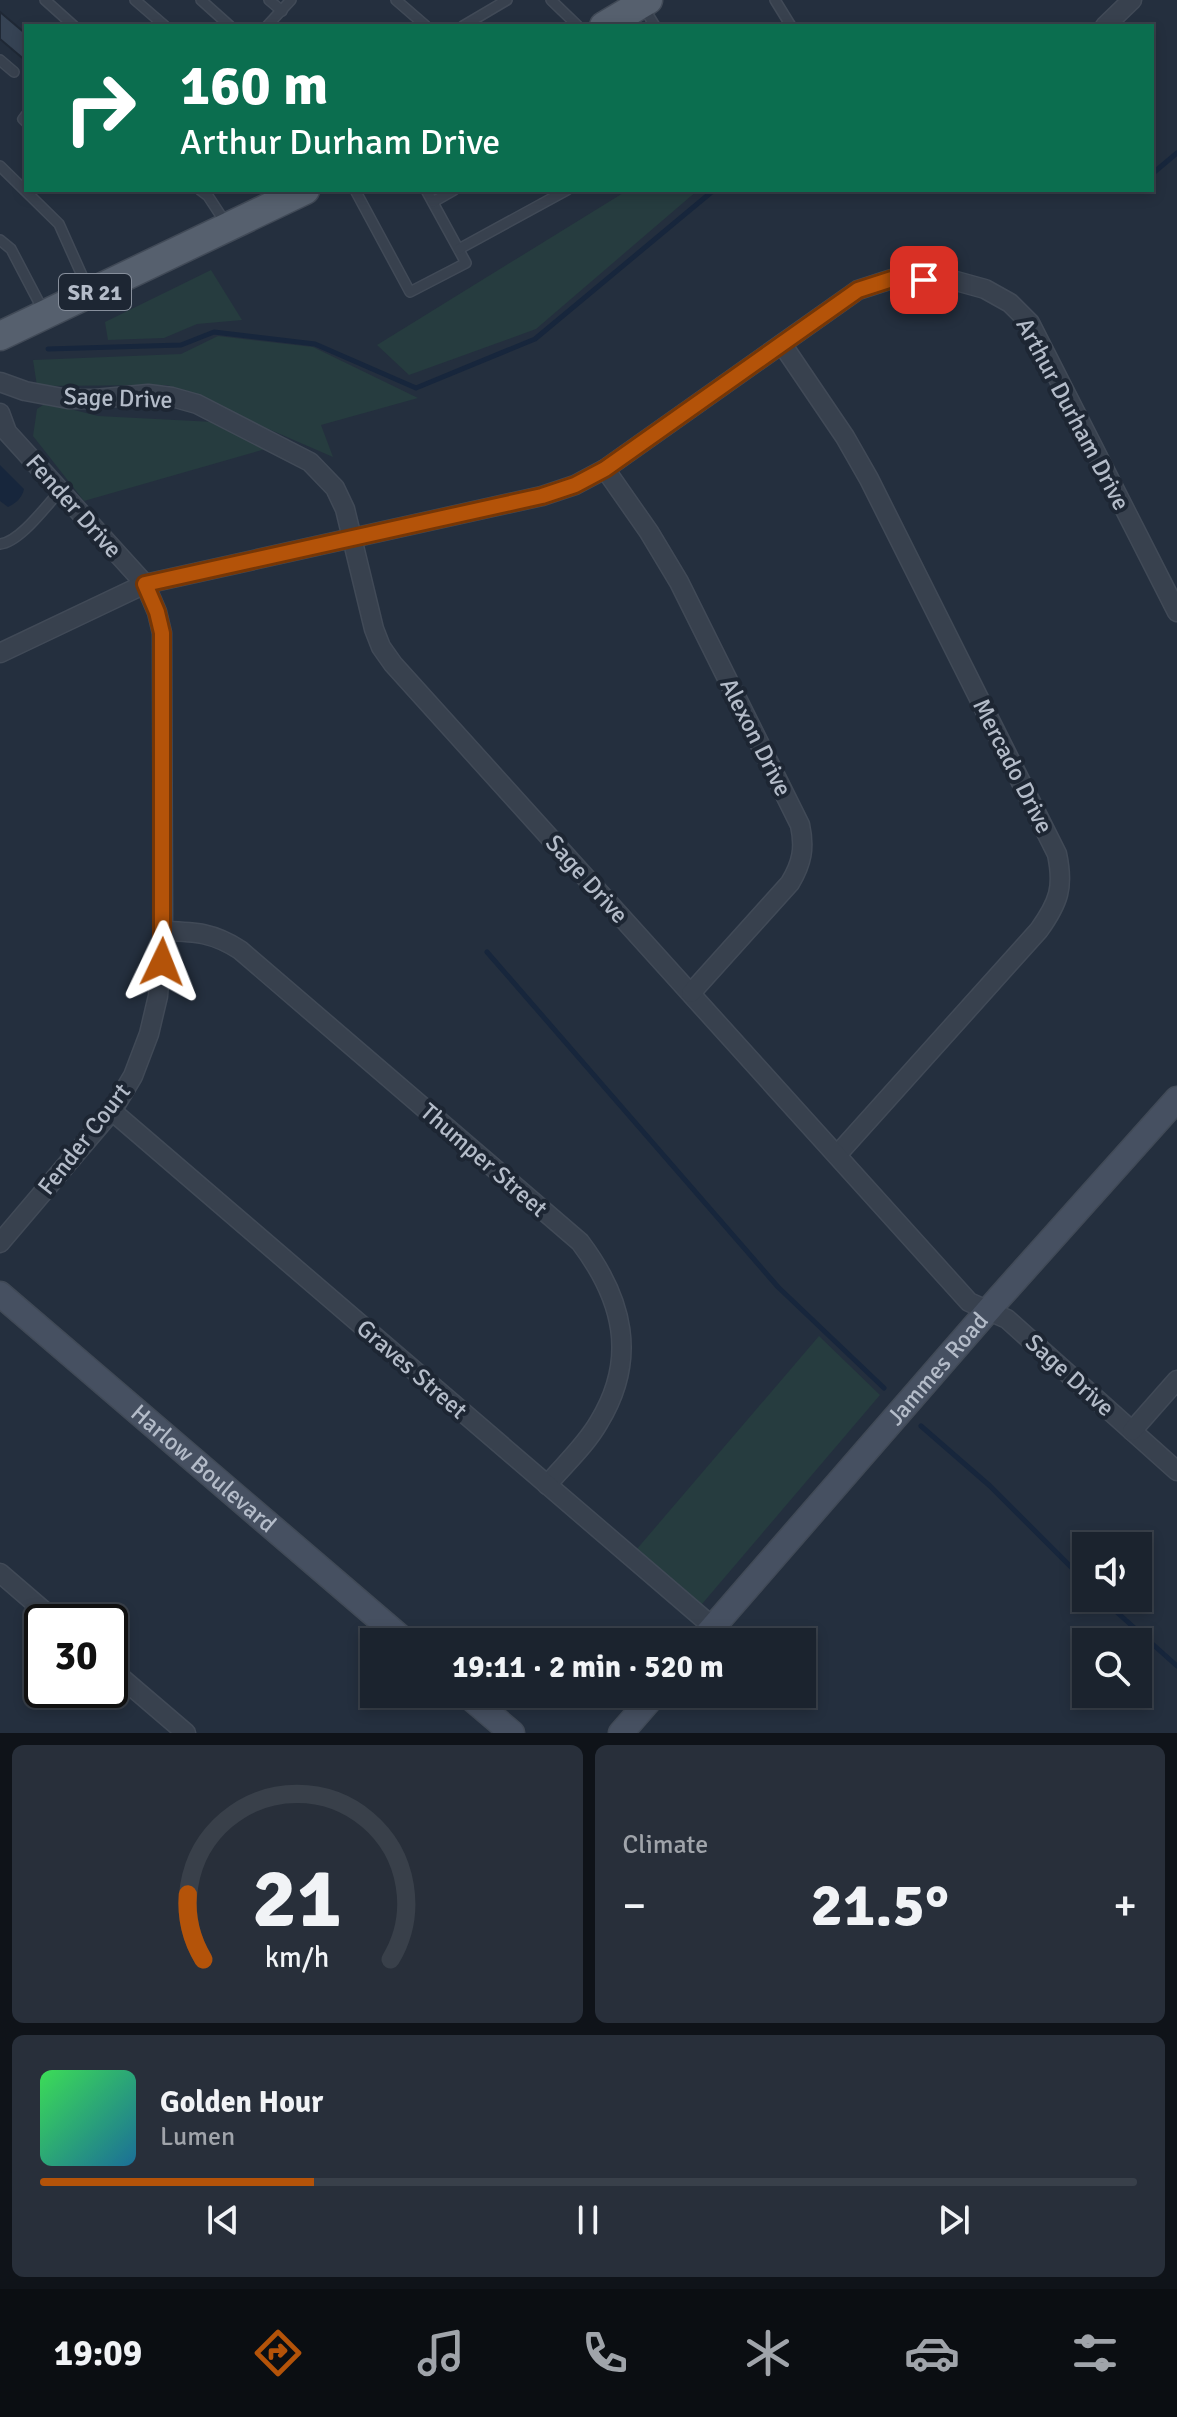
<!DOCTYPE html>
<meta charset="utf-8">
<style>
body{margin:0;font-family:Signika,sans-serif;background:#282f3a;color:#f1f3f6;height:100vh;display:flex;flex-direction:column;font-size:30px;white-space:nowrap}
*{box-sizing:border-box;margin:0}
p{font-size:26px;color:#a0a4aa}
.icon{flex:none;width:44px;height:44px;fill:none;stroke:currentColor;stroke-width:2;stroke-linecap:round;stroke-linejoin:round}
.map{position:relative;height:1733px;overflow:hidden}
.drawer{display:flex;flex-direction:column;gap:12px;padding:12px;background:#0f1319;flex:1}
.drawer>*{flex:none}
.top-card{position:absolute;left:24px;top:24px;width:1130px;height:168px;border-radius:0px;box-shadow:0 4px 12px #0003,0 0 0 2px #39404a;background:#0b6e4f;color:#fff;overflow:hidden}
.buttons{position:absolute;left:1072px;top:1532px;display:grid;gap:16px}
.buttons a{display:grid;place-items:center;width:80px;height:80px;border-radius:0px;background:#1b232e;box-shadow:0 4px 12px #0003,0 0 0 2px #39404a;font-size:40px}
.speed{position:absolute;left:24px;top:1604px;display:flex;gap:16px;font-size:40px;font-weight:700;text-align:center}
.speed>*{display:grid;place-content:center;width:104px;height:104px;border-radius:50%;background:#1b232e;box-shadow:0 4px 12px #0003,0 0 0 2px #39404a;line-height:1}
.speed .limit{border:4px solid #111;border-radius:12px;background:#fff;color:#111}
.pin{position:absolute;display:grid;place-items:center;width:68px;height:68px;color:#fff;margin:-34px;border-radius:16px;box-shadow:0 4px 12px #0006}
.me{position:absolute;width:88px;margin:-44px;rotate:2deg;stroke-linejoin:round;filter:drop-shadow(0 0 6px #0008)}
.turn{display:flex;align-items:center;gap:28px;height:168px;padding:0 24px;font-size:36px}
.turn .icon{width:104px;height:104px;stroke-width:2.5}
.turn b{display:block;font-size:56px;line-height:68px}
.big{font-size:60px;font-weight:800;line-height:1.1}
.drawer .widget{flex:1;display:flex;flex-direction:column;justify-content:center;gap:12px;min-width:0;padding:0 28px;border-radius:12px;background:#282f3a}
.drawer .dial{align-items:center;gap:0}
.dial svg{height:208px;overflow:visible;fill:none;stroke:#39404a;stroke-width:7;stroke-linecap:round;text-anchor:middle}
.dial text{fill:#f1f3f6;stroke:none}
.song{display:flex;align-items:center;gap:24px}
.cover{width:96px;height:96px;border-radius:12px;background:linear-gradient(135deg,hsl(130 70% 55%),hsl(200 70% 35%))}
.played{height:8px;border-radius:4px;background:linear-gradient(90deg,#b45309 25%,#39404a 25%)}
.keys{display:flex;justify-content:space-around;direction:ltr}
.heat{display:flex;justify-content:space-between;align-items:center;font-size:44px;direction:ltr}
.drawer .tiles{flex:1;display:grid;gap:12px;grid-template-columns:1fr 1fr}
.widget:last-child{grid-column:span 2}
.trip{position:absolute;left:360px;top:1628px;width:456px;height:80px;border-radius:0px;background:#1b232e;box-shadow:0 4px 12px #0003,0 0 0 2px #39404a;font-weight:800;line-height:80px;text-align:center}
.dock{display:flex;height:128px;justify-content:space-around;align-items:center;background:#0b0e12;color:#a0a4aa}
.dock .icon{width:56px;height:56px}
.dock .on{color:#b45309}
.dock b{font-size:36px;color:#f1f3f6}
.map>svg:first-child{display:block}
.green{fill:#263c3f}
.water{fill:#17263c}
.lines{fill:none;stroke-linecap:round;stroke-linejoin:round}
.stream{stroke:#17263c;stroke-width:5}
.building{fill:#364354;stroke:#1f2835;stroke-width:2}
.lane-casing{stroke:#414a57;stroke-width:12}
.street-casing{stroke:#414a57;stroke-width:21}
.secondary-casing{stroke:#414a57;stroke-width:27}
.primary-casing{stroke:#414a57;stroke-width:31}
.lane{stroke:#38414e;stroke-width:9}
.street{stroke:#38414e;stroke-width:18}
.secondary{stroke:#465061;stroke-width:24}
.primary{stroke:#56606e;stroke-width:28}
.route-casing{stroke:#753606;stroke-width:20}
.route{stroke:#b45309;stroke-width:14}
.labels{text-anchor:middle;stroke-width:8;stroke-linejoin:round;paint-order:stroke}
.shield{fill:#1d2633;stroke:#878f9c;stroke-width:2}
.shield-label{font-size:22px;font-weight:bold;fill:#b4bcc9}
.street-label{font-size:24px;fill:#b4bcc9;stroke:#1d2633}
</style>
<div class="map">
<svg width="1177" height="1733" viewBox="0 0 1177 1733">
<rect width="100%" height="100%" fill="#242f3e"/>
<g class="green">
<path d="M628 190H698L536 329 409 375 377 345Z"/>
<path d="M211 270 242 320 197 324 164 338 108 340 105 322Z"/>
<path d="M218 336 313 347 418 398 321 425 333 457 167 385 37 386 33 360 181 354Z"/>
<path d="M46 403 98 416 214 422 269 448 84 501 33 436 37 409Z"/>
<path d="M819 1336 880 1395 702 1604 696 1602 636 1550Z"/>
</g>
<path class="water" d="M0 465 24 489C22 498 16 503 8 507L0 501Z"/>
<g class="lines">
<g class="stream">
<path d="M1152 174 1177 153"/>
<path d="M1131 190H1132"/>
<path d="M48 349 181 345 214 332 315 344 416 388 535 339 714 190"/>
<path d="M487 952 778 1287 884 1388"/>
<path d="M921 1426 990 1486 1086 1582"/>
<path d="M1101 1598 1177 1666"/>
</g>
</g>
<path class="building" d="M0 12 26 34V61L0 39Z"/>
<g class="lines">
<g class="lane-casing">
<g id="lane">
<path d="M45 0 74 26"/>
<path d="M135 0 165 26"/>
<path d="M201 0 230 26"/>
<path d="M269 0 282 11"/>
<path d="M396 0 426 26"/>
<path d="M551 0 578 26"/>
<path d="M775 0 791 26"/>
<path d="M644 8 655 26"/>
<path d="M267 26 291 0"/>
<path d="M463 26 507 0"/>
<path d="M0 60 14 72"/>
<path d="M26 115 23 119 26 122"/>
<path d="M0 166 59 224 89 291"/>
<path d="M200 190 208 196 227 225"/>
<path d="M355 190 410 292 466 263 426 190"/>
<path d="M433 202 454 190"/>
<path d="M0 240 11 249 44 312"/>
<path d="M459 249 567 190"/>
<path d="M0 544C20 542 46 506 60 491"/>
</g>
</g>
<g class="street-casing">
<g id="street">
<path d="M1105 26 1132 0"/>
<path d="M782 344 845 437 869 479 1057 854C1064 887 1059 902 1039 930L837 1155"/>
<path d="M0 382 25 391 68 399H95L148 394 172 397 197 404 310 462 335 488 345 509 374 629 381 647 393 664 969 1302 1007 1319 1177 1471"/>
<path d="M0 413 7 432 145 584 157 612 162 633 163 931 158 996 149 1034 133 1076 112 1111 0 1243"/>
<path d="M605 469 649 532 679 582 800 825C805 848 802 863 790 883L691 993"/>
<path d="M0 653 145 584 542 496 575 485 605 469 858 290 892 279 956 281 985 289 1010 303 1030 323 1177 612"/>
<path d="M163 931C195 932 212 932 240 950L580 1242C623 1299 638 1358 599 1422 586 1445 564 1465 547 1485"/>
<path d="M112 1111 713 1627"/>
<path d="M1132 1431 1177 1380"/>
<path d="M0 1573 57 1622"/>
<path d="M110 1668 186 1733"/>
</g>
</g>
<g class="secondary-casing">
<g id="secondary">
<path id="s1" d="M0 1294 406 1642"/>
<path id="s2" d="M700 1642 999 1298 1177 1099"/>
<path d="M466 1694 512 1733"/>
<path d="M621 1733 655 1694"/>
</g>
</g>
<g class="primary-casing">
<g id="primary">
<path d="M604 26 648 0"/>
<path d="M0 336 305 190"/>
</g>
</g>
<use href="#lane" class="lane"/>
<use href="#street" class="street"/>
<use href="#secondary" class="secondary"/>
<use href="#primary" class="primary"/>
</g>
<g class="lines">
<g class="route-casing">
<path id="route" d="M162 962V633L157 612 145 584 542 496 575 485 605 469 858 290 892 279 924 280"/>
</g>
<use href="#route" class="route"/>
</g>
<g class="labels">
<rect class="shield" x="59" y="274" width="72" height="36" rx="6"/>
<g class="shield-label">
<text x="95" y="300">SR 21</text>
</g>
<g class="street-label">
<text transform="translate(118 398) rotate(2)" y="8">Sage Drive</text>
<text transform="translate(1073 414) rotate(62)" y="8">Arthur Durham Drive</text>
<text transform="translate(74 506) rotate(48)" y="8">Fender Drive</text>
<text transform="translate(756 737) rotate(63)" y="8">Alexon Drive</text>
<text transform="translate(1013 766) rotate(63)" y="8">Mercado Drive</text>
<text transform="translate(587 879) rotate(48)" y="8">Sage Drive</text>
<text transform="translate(84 1139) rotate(-52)" y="8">Fender Court</text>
<text transform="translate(484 1160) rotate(41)" y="8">Thumper Street</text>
<text transform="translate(412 1369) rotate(41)" y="8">Graves Street</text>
<text dy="8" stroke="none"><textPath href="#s2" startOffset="362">Jammes Road</textPath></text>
<text transform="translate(1070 1375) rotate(42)" y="8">Sage Drive</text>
<text dy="8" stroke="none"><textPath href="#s1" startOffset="268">Harlow Boulevard</textPath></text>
</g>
</g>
</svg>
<div class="buttons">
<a><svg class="icon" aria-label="sound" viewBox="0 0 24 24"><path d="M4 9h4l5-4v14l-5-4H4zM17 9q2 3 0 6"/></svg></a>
<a><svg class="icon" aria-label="search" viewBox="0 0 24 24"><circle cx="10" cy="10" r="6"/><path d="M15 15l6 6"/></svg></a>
</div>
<div class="speed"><div class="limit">30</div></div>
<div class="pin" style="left:924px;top:280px;background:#d93025"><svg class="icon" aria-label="arrive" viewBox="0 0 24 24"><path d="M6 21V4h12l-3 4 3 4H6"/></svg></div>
<svg class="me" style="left:162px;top:962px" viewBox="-20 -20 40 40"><path d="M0-17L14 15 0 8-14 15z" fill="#b45309" stroke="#fff" stroke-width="4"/></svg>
<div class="trip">19:11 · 2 min · 520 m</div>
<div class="top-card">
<div class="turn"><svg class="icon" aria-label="right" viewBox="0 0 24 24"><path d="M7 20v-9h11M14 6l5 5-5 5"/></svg><div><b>160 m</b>Arthur Durham Drive</div></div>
</div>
</div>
<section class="drawer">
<div class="tiles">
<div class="widget dial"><svg viewBox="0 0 100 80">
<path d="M14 69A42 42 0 1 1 86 69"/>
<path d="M14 69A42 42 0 0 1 8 44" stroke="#b45309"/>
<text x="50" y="56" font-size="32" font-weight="700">21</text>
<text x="50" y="72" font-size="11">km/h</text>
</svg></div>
<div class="widget"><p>Climate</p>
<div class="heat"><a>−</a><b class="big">21.5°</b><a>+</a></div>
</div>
<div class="widget">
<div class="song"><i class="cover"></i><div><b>Golden Hour</b><p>Lumen</p></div></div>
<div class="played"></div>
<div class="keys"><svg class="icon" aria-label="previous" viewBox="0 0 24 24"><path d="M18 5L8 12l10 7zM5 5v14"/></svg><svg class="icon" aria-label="pause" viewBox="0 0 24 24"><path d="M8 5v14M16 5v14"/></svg><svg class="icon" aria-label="next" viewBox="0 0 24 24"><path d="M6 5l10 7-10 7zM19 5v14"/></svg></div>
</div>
</div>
</section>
<nav class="dock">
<b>19:09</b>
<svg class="icon on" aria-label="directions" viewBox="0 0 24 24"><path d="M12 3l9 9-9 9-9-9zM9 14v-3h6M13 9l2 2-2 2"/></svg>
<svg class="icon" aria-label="music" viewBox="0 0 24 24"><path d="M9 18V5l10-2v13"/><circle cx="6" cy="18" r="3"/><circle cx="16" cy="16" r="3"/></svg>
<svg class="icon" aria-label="phone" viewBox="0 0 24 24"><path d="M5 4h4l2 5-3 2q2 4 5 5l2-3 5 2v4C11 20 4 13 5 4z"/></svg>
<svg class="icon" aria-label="climate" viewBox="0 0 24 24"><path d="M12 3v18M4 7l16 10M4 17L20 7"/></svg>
<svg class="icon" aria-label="car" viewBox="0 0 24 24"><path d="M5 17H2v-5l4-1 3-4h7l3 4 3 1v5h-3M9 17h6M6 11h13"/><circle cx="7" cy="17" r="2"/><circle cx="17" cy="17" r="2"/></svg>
<svg class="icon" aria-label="filters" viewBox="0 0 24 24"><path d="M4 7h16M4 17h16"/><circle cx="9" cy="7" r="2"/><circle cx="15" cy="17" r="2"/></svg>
</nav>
